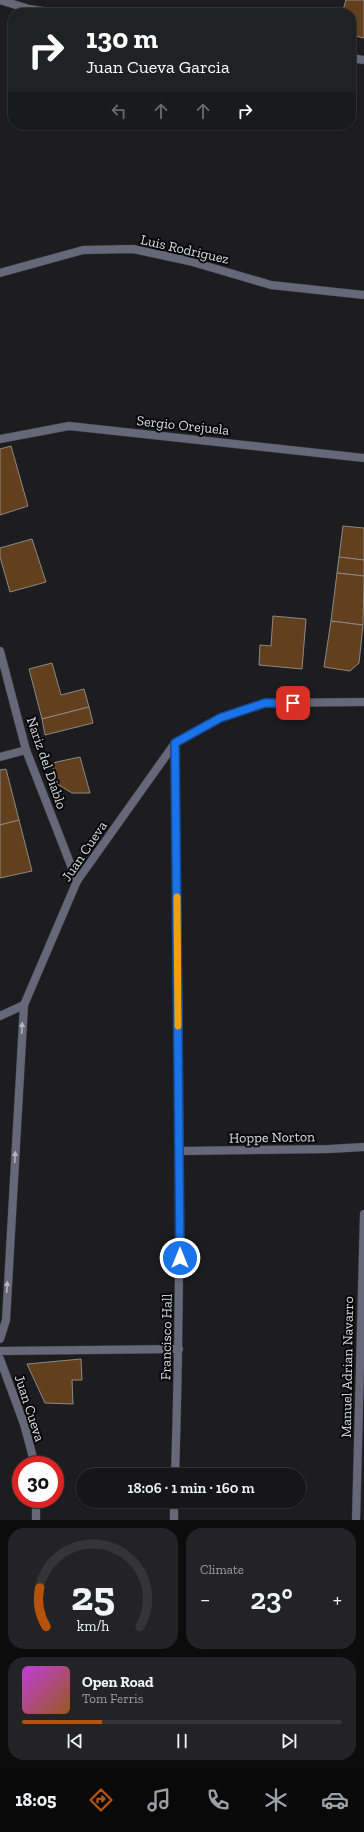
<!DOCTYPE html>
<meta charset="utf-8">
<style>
body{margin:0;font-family:"Zilla Slab",serif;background:#232325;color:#f1f3f6;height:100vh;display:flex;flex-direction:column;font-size:15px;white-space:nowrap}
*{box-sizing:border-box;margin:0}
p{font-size:13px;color:#9e9fa2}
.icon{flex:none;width:22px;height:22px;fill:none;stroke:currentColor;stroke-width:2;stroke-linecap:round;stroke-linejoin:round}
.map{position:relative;height:1520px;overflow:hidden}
.side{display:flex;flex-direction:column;gap:8px;padding:8px;background:#0c0c0d;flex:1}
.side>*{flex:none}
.guide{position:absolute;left:8px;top:8px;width:348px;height:122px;border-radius:16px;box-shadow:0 1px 3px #0004,0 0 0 1px #353537;background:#202124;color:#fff;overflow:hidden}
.speed{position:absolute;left:12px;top:1456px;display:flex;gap:8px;font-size:20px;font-weight:700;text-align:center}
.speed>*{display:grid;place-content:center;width:52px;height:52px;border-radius:50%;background:#161618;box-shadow:0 1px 3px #0004,0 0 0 1px #353537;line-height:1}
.speed .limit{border:6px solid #d22;background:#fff;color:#111}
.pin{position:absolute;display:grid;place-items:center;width:34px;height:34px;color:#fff;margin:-17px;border-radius:8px;box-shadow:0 2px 6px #0006}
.me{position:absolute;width:44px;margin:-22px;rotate:0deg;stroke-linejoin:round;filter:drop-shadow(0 0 3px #0008)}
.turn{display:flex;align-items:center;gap:14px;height:84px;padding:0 12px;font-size:18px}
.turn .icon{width:52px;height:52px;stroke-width:2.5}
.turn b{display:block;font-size:28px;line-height:34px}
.lanes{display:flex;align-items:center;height:38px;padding:0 12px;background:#0003;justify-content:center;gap:20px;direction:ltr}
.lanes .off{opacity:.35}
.big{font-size:30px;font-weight:600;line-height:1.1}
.side .tile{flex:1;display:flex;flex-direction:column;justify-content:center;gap:6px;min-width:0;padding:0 14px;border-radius:16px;background:#232325}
.side .dial{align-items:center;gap:0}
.dial svg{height:104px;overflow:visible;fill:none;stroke:#353537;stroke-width:7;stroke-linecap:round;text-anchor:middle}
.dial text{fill:#f1f3f6;stroke:none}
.song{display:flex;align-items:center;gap:12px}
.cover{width:48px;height:48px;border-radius:6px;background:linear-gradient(135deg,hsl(290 70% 55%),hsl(30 70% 35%))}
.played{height:4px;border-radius:2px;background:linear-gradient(90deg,#b45309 25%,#353537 25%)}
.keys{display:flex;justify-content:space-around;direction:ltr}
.heat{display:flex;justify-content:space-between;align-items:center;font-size:22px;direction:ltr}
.side .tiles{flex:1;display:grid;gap:8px;grid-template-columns:1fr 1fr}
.tile:last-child{grid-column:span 2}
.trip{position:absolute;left:76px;top:1468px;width:230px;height:40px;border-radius:20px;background:#161618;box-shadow:0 1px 3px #0004,0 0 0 1px #353537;font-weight:600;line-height:40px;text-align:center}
.menu{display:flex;height:64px;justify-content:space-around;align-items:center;background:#09090a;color:#9e9fa2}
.menu .icon{width:28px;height:28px}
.menu .active{color:#b45309}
.menu b{font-size:18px;color:#f1f3f6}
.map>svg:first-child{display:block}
.building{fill:#623f1d;stroke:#8c8985}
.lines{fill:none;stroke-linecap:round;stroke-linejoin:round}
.minor-casing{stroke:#38383b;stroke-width:9}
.tertiary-casing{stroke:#38383b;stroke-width:9}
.minor{stroke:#67677a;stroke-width:8}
.tertiary{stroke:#67677a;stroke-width:8}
.oneway{fill:#b4b4bc}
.route-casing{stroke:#114b97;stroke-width:10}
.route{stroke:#1a73e8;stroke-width:7}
.slow{stroke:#f59e0b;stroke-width:7}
.labels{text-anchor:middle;stroke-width:4;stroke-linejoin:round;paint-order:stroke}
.street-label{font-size:14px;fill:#dddee0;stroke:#080809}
</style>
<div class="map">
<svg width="364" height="1520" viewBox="0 0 364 1520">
<rect width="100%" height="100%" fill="#1d1d20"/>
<g class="building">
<path d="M346 0H364V38L351 35V13H342Z"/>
<path d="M11 446 28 506 0 515V449Z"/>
<path d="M343 526 364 528V560L339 557Z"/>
<path d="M32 539 46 582 10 592 0 557V548Z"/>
<path d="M339 557 364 560V576L337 573Z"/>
<path d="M337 573 364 576 363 625 331 621Z"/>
<path d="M273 616 306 619 302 669 259 665 260 645 271 646Z"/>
<path d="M331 621 363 625 359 663 350 671 324 667Z"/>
<path d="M52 663 61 695 84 689 89 707 42 719 29 669Z"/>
<path d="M89 707 93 723 45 735 42 719Z"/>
<path d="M80 757 90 793H72L57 784 55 779 52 763Z"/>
<path d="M6 769 19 820 0 825V770Z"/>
<path d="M19 820 32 871 0 878V825Z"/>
<path d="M81 1359 82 1380H72L73 1404 45 1403 27 1364Z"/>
</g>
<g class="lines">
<g class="minor-casing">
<g id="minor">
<path d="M0 0 29 9 55 13"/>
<path d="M351 58 364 60"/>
<path d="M0 273 83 250 133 249 189 261 271 285 364 295"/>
<path d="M0 439 69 426 364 458"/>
<path d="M0 757 26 750"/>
<path d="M180 1151 329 1149 364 1147"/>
<path d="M0 1351 179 1349"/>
<path d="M175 1475C183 1231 178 987 175 743"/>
<path d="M174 1520V1501"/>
</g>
</g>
<g class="tertiary-casing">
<g id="tertiary">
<path d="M0 651 26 750 77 881"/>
<path d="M0 1016 24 1005"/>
<path d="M0 1339 6 1320 24 1005 77 881 175 743 220 718 265 703 364 702"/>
<path d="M0 1359 24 1424 35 1465"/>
<path d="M36 1499V1520"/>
<path d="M356 1520 364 1214"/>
</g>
</g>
<use href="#minor" class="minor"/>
<use href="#tertiary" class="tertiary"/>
</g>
<defs><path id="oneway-solid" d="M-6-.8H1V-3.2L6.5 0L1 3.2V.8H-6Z"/></defs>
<g class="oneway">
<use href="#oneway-solid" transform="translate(22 1028) rotate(-87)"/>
<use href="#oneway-solid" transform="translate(15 1157) rotate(-87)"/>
<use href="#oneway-solid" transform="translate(7 1287) rotate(-87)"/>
</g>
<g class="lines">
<g class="route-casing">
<path id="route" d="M180 1258 175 743 220 718 265 703H293"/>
</g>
<use href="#route" class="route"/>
<path class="slow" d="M177 897 178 1026"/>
</g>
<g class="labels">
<g class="street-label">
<text transform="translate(185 249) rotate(13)" y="5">Luis Rodriguez</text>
<text transform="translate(183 425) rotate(6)" y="5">Sergio Orejuela</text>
<text transform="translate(47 763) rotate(71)" y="5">Nariz del Diablo</text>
<text transform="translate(84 851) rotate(-56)" y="5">Juan Cueva</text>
<text transform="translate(272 1137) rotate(-1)" y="5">Hoppe Norton</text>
<text transform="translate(166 1337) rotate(-89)" y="5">Francisco Hall</text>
<text transform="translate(347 1367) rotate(-89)" y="5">Manuel Adrian Navarro</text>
<text transform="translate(30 1408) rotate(72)" y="5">Juan Cueva</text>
</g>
</g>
</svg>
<div class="speed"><div class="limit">30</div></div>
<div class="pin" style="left:293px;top:703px;background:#d93025"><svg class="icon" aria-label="arrive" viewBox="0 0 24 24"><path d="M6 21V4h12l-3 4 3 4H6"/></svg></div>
<svg class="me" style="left:180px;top:1258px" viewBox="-20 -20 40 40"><circle r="17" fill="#1a73e8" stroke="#fff" stroke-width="3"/><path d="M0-11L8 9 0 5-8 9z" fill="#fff"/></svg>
<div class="trip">18:06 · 1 min · 160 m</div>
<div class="guide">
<div class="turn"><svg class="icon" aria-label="right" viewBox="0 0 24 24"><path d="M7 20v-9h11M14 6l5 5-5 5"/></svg><div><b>130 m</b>Juan Cueva Garcia</div></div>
<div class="lanes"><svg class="icon off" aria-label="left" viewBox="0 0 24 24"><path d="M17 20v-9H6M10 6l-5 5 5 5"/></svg><svg class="icon off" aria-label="ahead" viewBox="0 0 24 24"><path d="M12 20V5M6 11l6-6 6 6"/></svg><svg class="icon off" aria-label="ahead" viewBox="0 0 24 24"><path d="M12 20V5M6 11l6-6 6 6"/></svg><svg class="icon" aria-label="right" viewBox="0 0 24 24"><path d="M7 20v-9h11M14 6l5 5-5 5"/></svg></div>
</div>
</div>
<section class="side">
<div class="tiles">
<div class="tile dial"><svg viewBox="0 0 100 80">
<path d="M14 69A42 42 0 1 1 86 69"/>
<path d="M14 69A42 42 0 0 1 9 39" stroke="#b45309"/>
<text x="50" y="56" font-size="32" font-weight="700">25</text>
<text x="50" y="72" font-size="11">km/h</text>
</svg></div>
<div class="tile"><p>Climate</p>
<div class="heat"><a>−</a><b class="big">23°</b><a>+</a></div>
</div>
<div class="tile">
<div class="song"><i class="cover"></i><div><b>Open Road</b><p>Tom Ferris</p></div></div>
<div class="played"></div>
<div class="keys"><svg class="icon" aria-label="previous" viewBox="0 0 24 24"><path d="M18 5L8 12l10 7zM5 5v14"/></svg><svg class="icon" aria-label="pause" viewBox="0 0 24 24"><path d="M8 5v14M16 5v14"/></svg><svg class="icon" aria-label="next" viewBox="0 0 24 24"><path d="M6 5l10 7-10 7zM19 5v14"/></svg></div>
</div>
</div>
</section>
<nav class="menu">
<b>18:05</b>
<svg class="icon active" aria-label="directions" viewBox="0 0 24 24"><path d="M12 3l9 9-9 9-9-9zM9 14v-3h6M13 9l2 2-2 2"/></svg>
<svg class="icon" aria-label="music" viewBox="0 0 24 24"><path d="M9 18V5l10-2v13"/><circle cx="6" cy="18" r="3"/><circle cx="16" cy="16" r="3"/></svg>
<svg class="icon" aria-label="phone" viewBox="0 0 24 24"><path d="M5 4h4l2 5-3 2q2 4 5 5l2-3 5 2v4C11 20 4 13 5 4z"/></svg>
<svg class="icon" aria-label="climate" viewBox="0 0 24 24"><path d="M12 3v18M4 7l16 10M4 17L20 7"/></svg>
<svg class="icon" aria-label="car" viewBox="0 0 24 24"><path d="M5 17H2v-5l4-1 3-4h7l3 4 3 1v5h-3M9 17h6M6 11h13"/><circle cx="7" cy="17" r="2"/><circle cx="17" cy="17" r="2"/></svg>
</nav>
